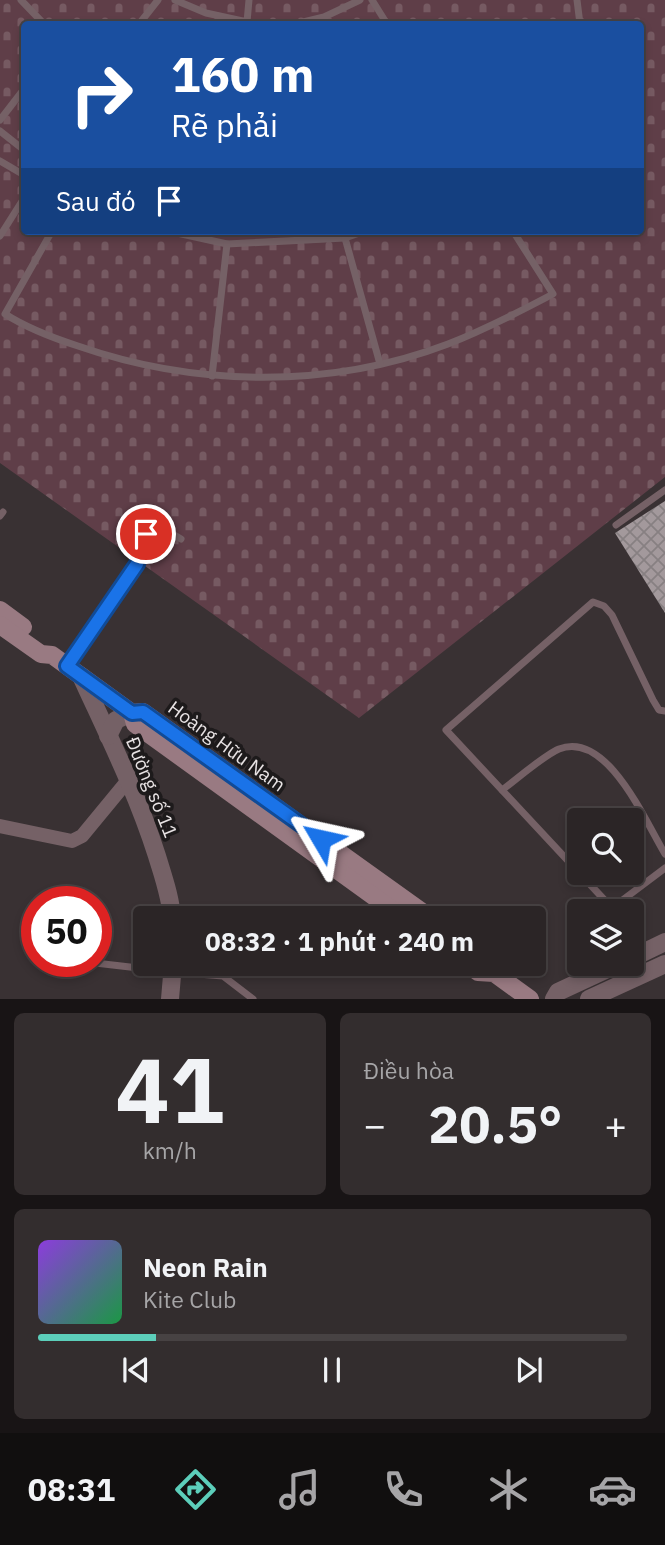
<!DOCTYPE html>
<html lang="vi">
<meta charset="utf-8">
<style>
body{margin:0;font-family:"IBM Plex Sans",sans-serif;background:#332d2e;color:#f1f3f6;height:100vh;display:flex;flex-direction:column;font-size:26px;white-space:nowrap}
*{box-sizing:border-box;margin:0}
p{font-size:23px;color:#a6a5a7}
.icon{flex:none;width:38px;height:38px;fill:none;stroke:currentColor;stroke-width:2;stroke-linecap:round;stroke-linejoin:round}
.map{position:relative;height:999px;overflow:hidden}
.sheet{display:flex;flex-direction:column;gap:14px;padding:14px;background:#181415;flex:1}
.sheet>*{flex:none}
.hud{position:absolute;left:21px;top:21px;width:623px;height:214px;border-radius:7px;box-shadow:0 4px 10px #0003,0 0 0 2px #474243;background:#1a4fa0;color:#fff;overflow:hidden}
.buttons{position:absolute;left:567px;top:808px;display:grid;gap:14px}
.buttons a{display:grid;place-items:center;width:77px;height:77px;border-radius:7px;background:#2b2526;box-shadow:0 4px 10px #0003,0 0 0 2px #474243;font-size:35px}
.speed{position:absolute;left:21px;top:886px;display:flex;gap:14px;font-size:35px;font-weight:700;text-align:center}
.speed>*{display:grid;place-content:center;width:91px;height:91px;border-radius:50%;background:#2b2526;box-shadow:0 4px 10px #0003,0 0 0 2px #474243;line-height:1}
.speed .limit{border:10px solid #d22;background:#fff;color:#111}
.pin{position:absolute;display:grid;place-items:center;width:60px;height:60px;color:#fff;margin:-30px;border:4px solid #fff;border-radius:50%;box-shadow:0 2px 7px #0007}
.me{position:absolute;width:77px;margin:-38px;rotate:306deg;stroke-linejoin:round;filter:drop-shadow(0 0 5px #0008)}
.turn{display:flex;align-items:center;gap:24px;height:147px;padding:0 35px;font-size:32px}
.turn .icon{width:91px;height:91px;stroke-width:2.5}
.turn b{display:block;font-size:49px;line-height:60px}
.then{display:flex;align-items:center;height:66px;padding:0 35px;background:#0003;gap:14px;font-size:26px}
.big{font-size:52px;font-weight:800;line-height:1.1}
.sheet .card{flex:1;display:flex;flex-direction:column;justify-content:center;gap:10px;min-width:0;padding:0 24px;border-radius:10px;background:#332d2e}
.sheet .dial{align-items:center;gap:0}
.dial b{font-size:91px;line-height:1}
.song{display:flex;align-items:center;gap:21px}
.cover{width:84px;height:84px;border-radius:10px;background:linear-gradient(135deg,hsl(270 70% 55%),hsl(140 70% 35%))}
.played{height:7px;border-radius:4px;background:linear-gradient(90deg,#5cceba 20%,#474243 20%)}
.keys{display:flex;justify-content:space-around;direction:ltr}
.heat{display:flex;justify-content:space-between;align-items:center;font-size:38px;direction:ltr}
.sheet .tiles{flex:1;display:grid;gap:14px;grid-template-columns:1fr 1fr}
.card:last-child{grid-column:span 2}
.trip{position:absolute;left:133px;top:906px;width:413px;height:70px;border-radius:7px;background:#2b2526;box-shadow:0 4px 10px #0003,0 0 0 2px #474243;font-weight:800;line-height:70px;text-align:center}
.dock{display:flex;height:112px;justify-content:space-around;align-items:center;background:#110f0f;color:#a6a5a7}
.dock .icon{width:49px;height:49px}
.dock .active{color:#5cceba}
.dock b{font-size:32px;color:#f1f3f6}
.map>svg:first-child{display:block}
.cemetery{fill:url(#cemetery-stones);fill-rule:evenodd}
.building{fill:url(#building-cross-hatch)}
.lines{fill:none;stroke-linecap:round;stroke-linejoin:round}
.service{stroke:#756166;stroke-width:7}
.minor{stroke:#756166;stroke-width:14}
.tertiary{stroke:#756166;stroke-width:18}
.secondary{stroke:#997a82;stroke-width:18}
.route-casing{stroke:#114b97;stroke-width:18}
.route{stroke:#1a73e8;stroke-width:12}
.labels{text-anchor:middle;stroke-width:7;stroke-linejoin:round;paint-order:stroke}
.street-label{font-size:19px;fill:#e8e3e4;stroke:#1d1a1b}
</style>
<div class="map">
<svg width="665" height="999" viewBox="0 0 665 999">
<defs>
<pattern id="cemetery-stones" width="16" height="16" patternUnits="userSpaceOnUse" patternTransform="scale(1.75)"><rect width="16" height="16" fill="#5f3e48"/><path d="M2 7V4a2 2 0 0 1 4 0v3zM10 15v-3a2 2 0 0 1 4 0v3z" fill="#765a62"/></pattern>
<pattern id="building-cross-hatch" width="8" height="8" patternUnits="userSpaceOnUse" patternTransform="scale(1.75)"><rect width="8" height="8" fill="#a3999c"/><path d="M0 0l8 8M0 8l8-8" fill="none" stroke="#878082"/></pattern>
</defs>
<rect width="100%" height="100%" fill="#393133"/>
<path class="cemetery" d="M0 0H665V477L359 718 0 463ZM24 24H640V231H24Z"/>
<path class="building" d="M665 501V613L615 533Z"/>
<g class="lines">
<g class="service">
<path d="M21 0 44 24"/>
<path d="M175 0 206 13 257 24"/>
<path d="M372 0 387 24"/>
<path d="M577 0 580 24"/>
<path d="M247 22 249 0"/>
<path d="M139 24 158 0"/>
<path d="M295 24 324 17 360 0"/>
<path d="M0 120 24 89"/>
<path d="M0 131 24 150"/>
<path d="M0 161 24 175"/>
<path d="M52 231 5 314C27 328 53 338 78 346 196 387 330 389 448 344 484 330 519 312 553 294L513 231"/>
<path d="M168 231 227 244 345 238 365 231"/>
<path d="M0 236 24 198"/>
<path d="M345 238 380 364"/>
<path d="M212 376 227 244"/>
<path d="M0 516 3 512"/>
<path d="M616 525 665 490"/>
<path d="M68 665 137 564 146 534 164 529 181 539"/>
<path d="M665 711 659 710 653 700 612 615 604 606 593 602 446 730 612 908 665 868"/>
<path d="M502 790C517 779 543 756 559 749 607 730 645 821 665 854"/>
<path d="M78 961 173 972 223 976 253 999"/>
</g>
<path class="minor" d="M0 826 72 841 82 836 129 779"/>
<g class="tertiary">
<path d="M81 676C108 735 137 793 157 856 163 876 171 898 172 919"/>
<path d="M108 736 116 720 132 713"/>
<path d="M632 958 665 942"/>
<path d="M170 999 173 964"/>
<path d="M554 999 558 992 618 964"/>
<path d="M589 999 665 964"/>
</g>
<g class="secondary">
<path d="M0 610 23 627"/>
<path d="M0 625 41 654 52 655 132 713 143 712 432 919"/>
<path d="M132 713 135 724 405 919"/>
<path d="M468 964 478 972 494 973 530 999"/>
</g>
</g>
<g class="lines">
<g class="route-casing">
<path id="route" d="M146 534 137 564 67 666 132 713 143 712 321 839"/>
</g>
<use href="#route" class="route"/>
</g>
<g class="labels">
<g class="street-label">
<text transform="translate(227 746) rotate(36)" y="7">Hoàng Hữu Nam</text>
<text transform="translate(152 787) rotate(68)" y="7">Đường số 11</text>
</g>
</g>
</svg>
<div class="buttons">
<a><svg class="icon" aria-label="search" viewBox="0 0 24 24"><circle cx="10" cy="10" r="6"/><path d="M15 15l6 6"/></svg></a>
<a><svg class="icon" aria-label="layers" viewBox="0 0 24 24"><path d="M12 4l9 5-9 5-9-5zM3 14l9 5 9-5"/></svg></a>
</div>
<div class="speed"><div class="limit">50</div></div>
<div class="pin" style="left:146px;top:534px;background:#d93025"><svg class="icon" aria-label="arrive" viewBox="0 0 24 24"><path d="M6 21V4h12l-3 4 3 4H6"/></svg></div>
<svg class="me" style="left:321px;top:839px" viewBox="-20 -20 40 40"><path d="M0-17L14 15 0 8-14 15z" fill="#1a73e8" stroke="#fff" stroke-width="4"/></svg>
<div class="trip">08:32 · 1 phút · 240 m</div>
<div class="hud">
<div class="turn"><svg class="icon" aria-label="right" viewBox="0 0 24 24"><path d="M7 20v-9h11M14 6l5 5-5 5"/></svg><div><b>160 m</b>Rẽ phải</div></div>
<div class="then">Sau đó<svg class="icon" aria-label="arrive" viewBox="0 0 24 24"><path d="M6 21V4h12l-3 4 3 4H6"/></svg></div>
</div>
</div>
<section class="sheet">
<div class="tiles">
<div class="card dial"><b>41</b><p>km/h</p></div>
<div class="card"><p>Điều hòa</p>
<div class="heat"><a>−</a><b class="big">20.5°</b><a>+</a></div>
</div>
<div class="card">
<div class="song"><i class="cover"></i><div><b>Neon Rain</b><p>Kite Club</p></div></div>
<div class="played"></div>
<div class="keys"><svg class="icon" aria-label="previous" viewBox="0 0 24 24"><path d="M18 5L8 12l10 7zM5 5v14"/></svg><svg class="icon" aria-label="pause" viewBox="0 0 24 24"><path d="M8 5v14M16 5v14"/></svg><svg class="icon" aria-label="next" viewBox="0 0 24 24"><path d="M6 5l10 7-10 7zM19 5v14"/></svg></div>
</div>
</div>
</section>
<nav class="dock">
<b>08:31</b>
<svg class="icon active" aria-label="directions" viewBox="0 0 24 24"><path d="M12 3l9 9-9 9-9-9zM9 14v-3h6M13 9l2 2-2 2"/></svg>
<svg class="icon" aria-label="music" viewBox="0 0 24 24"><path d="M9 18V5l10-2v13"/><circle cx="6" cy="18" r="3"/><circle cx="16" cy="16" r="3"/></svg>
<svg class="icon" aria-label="phone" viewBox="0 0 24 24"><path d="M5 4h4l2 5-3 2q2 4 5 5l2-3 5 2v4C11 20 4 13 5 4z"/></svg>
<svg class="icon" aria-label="climate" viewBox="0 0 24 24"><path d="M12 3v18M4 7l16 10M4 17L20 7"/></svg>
<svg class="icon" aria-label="car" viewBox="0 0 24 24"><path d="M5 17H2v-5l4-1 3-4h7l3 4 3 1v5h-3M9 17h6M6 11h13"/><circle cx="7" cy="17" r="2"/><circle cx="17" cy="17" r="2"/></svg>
</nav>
